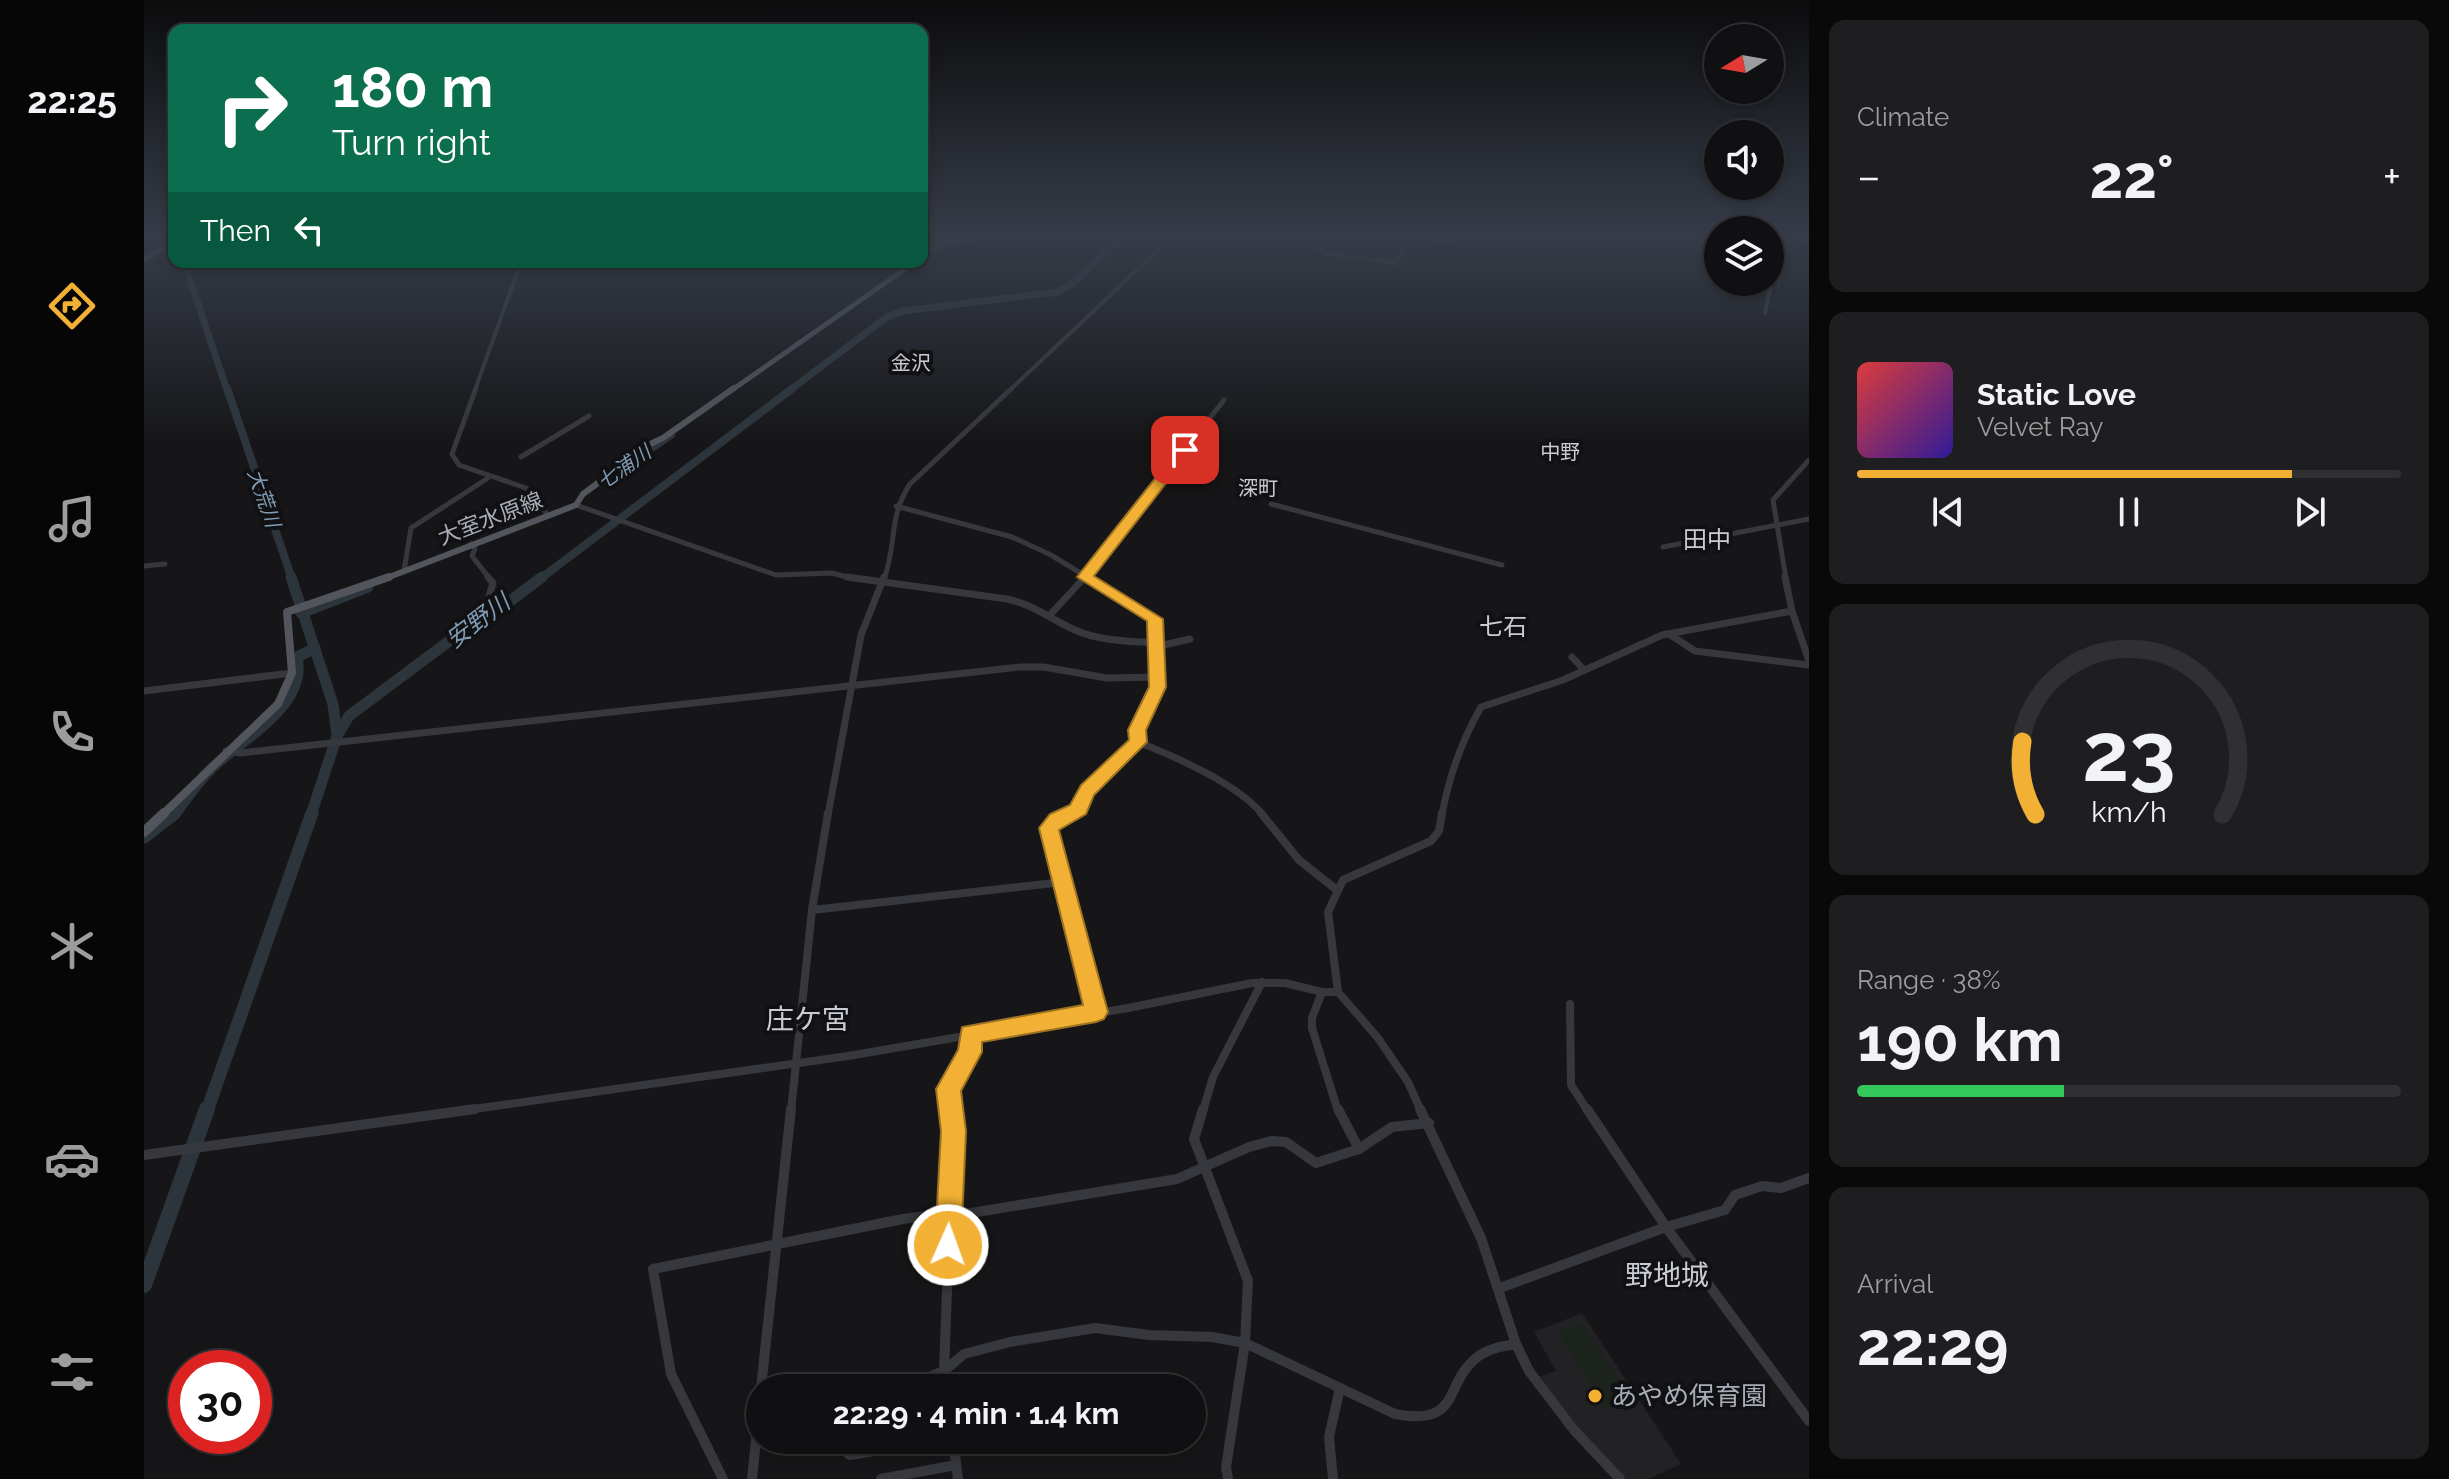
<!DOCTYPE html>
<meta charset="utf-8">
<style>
body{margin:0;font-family:Raleway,"Noto Sans JP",sans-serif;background:#1e1e20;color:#f1f3f6;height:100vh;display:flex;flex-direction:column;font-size:30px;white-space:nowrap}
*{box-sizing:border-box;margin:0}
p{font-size:26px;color:#9c9d9f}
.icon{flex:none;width:44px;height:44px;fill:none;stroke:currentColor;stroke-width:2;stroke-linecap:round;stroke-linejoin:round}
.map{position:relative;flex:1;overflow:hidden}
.details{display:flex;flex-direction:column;gap:20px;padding:20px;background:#09090a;width:640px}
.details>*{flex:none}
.top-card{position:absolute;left:24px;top:24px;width:760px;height:244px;border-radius:16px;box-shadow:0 4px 12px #0003,0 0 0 2px #303032;background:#0b6e4f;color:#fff;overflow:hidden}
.needle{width:52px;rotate:259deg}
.tools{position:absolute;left:1560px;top:24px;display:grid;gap:16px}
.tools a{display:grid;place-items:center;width:80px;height:80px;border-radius:50%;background:#101012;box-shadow:0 4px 12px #0003,0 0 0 2px #303032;font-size:40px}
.speed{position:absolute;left:24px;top:1350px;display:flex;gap:16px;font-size:40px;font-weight:700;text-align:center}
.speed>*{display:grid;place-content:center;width:104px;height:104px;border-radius:50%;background:#101012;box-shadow:0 4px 12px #0003,0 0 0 2px #303032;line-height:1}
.speed .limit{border:12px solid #d22;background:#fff;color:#111}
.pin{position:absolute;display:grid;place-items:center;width:68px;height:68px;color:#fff;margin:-34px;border-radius:16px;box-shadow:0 4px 12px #0006}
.me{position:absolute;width:88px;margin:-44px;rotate:2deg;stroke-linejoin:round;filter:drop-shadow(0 0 6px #0008)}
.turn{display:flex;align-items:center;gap:28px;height:168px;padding:0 32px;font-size:36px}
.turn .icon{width:104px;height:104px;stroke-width:2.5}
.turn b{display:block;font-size:56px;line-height:68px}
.then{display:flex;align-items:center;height:76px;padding:0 32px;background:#0003;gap:16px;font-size:30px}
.big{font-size:60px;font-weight:700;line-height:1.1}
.details .card{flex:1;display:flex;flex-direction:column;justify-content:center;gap:12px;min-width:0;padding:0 28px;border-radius:16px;background:#1e1e20}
.details .dial{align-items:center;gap:0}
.dial svg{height:208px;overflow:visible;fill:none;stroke:#303032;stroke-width:7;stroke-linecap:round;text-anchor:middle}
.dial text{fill:#f1f3f6;stroke:none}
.song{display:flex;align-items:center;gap:24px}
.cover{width:96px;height:96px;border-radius:12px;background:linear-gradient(135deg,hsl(0 70% 55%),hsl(250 70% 35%))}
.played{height:8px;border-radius:4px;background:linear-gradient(90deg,#f2b134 80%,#303032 80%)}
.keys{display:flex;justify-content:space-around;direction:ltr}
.heat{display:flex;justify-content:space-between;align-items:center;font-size:44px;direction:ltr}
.charge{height:12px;border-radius:6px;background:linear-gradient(90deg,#34c759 38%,#303032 0)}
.trip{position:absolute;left:602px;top:1374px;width:460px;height:80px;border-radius:40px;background:#101012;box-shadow:0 4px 12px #0003,0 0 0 2px #303032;font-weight:700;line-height:80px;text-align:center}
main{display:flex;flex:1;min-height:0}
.tabs{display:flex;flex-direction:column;width:144px;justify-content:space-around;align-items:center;background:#060607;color:#9c9d9f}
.tabs .icon{width:56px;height:56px}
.tabs .active{color:#f2b134}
.tabs b{font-size:36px;color:#f1f3f6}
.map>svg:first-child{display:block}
.built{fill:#222225}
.green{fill:#1c231d}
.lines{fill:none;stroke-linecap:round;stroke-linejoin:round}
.stream{stroke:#2c353c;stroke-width:2}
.river-far4{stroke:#2c353c;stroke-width:7}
.river-far3{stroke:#2c353c;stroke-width:8}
.river-far2{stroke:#2c353c;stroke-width:11}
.river-far1{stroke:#2c353c;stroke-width:13}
.river{stroke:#2c353c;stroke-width:16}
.minor-far4{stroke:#37383d;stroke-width:4}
.minor-far3{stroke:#37383d;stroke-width:5}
.minor-far2{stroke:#37383d;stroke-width:7}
.minor-far1{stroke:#37383d;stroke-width:8}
.minor{stroke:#37383d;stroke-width:10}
.major-far3{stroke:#53555c;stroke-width:5}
.major-far2{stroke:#53555c;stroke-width:6}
.major-far1{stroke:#53555c;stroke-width:8}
.major{stroke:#53555c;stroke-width:10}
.route{fill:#f2b134;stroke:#9d7322;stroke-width:2}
.poi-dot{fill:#f2b134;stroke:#111113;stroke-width:3}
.labels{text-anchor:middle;stroke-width:8;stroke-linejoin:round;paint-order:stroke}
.far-neighbourhood-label{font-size:20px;fill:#c9ccd4;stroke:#111113}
.far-water-label{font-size:20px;font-style:italic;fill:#7f9bb3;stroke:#111113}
.street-label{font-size:22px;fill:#a8adb8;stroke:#111113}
.neighbourhood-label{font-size:24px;fill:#c9ccd4;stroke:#111113}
.water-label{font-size:24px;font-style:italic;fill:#7f9bb3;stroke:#111113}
.near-poi-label{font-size:26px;fill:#a8adb8;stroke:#111113;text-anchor:start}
.near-neighbourhood-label{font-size:28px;fill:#c9ccd4;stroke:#111113}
</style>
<main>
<nav class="tabs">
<b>22:25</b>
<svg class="icon active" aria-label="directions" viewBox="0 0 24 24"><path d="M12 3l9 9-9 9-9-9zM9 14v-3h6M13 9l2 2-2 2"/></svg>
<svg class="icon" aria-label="music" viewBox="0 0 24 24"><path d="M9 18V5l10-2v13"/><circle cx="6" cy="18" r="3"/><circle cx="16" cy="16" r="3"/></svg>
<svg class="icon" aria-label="phone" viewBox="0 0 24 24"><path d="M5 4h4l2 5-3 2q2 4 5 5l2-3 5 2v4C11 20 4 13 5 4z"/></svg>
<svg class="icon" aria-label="climate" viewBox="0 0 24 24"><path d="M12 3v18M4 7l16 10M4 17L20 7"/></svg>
<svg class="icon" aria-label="car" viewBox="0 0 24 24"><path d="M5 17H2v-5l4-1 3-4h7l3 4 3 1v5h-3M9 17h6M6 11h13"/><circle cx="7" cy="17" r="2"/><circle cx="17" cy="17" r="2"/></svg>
<svg class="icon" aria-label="filters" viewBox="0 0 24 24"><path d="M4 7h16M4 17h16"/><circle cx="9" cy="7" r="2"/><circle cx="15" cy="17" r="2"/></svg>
</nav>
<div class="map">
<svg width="1665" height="1479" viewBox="0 0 1665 1479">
<rect width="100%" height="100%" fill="#161618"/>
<path class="built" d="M1438 1313 1537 1464 1505 1479H1482L1450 1447 1395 1377 1412 1371 1390 1332Z"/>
<path class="green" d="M1439 1323 1487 1399 1461 1409 1414 1332Z"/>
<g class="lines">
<g class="stream">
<path d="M1257 238 1262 243"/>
<path d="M1268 245 1312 241 1311 238"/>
<path d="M1634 287 1639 249 1632 240 1635 238"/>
</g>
<g class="river-far4">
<path d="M789 251 795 246 830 238"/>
<path d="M40 262 83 390"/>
<path d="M646 390 743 317 759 311 913 292 927 285 977 238"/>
</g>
<g class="river-far3">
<path d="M83 388 148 579"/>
<path d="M462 479 527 435"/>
<path d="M396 579 649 388"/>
</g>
<g class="river-far2">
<path d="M147 577 189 704 193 735"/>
<path d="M157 613 224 587"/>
<path d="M30 815C41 801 52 784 65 771 95 740 164 707 153 657L171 648"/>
<path d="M167 815 193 736 205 716 340 615 365 602 398 577"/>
</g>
<g class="river-far1">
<path d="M0 837 31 813"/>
<path d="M63 1111 168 813"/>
</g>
<path class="river" d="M0 1285 63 1109"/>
<g class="minor-far4">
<path d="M1175 238 1173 247 1181 253 1251 263 1262 246 1268 244 1260 238"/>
<path d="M0 253 13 251"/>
<path d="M1621 313 1635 245 1626 239"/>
<path d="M331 390 377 262"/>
<path d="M866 390 1027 238"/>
</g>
<g class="minor-far3">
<path d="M332 388 308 454 315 465 382 488 404 515"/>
<path d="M377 457 445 416"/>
<path d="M1127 504 1358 565"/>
<path d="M432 505 632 575 688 573 710 579"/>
<path d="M752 506 868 537 907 555 946 579"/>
<path d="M327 544 331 549 328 556 346 579"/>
<path d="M1519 547 1665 519"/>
<path d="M0 566 21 564"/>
<path d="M260 571 267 528 344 478"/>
<path d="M740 579C753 545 744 517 766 484L868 388"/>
<path d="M939 579 1080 400"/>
<path d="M1642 579 1629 500 1665 460"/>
</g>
<g class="minor-far2">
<path d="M703 577 863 599C893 606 904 618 931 630 955 641 985 641 1011 643"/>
<path d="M943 577 1011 619 1014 683 997 722 994 742"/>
<path d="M1641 577 1648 611 1665 661"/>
<path d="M905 616 941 577"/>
<path d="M343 625 325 616 344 600 349 583 344 577"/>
<path d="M1525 634 1551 651 1665 665"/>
<path d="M1011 647 1046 639"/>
<path d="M1428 657 1440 670"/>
<path d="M0 691 148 673"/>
<path d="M994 742C1032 757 1094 784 1119 815"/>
<path d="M82 751 97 753 876 667H900L963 678 1015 677"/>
<path d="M684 815 717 635 740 577"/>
<path d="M922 815 936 809 950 780 994 742"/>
<path d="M1298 815C1305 776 1317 742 1337 707L1419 680 1518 635 1648 611"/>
</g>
<g class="minor-far1">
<path d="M927 813 913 819 905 828 952 1012"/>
<path d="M1117 813 1155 860 1193 890"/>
<path d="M668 910 919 882"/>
<path d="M1178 992 1168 1018V1028L1194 1111"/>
<path d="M1426 1004 1427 1085 1444 1111"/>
<path d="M316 1111 704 1056 984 1008 1108 983H1141L1178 992H1194"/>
<path d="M647 1111 668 910 684 813"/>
<path d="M807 1111 804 1089 826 1052V1034"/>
<path d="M1059 1111 1069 1077 1118 982"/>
<path d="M1277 1111 1264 1082 1234 1038 1194 992 1184 912 1199 880 1287 841 1295 831 1298 813"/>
</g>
<g class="minor">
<path d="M1059 1109 1050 1139 1104 1281 1101 1343 1082 1467 1084 1479"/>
<path d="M1194 1109 1215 1149"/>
<path d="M1276 1109 1337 1238 1372 1344 1385 1371 1430 1430 1476 1479"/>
<path d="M1443 1109 1522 1227 1665 1421"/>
<path d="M0 1155 331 1109"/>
<path d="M1356 1288 1522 1227 1581 1210 1591 1195 1618 1186 1637 1188 1665 1178"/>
<path d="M617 1388 647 1109"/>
<path d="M758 1388 800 1371 820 1354 866 1342 951 1328 1005 1335 1068 1337 1101 1343 1251 1414C1320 1427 1297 1383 1336 1355 1347 1348 1359 1346 1372 1344"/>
<path d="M802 1388 800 1371 809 1131 806 1109"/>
<path d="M700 1440 701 1451 706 1455 736 1450 742 1440"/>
<path d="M809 1440 814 1479"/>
<path d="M579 1479 527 1374 509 1269 759 1219 805 1213 815 1215 1033 1179 1105 1147 1127 1141 1142 1142 1172 1163 1215 1149 1248 1127 1285 1123"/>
<path d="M608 1479 616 1402"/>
<path d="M737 1479 812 1465"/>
<path d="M1189 1479 1185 1437 1196 1388"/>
</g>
<g class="major-far3">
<path d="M1660 238 1665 239"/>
<path d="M778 257 794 245 814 238"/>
<path d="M0 260 30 242"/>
<path d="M588 390 771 262"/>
</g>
<path class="major-far2" d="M240 579 432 505 439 494 469 472 489 452 519 438 590 388"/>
<path class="major-far1" d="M18 815 134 704 148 673 143 612 245 577"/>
<path class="major" d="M0 832 20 813"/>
</g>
<linearGradient id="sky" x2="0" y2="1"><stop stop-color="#0c0c0d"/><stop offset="0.53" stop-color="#363c48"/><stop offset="1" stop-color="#363c48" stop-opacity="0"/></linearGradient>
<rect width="1665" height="445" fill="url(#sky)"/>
<path class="route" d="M1036 447 1048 450 950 576 1019 619 1022 687 1002 730 1003 742 950 795 942 814 915 830 964 1012 960 1019 952 1022 838 1042V1052L817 1091 822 1131 817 1245 813 1254 804 1258 794 1254 791 1245 797 1131 792 1089 814 1050 818 1027 939 1005 895 828 906 814 926 805 937 785 985 740 984 730 1005 687 1003 621 933 577Z"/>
<circle class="poi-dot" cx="1451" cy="1396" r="8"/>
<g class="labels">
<g class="far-neighbourhood-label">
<text x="767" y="370">金沢</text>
<text x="1416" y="459">中野</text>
<text x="1114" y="495">深町</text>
</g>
<g class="far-water-label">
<text transform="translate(480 467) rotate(-35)" y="7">七浦川</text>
<text transform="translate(120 498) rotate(71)" y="7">大荒川</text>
</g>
<g class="street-label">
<text transform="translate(346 518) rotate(-21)" y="8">大室水原線</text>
</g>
<g class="neighbourhood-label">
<text x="1563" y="548">田中</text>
<text x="1359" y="635">七石</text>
</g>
<g class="water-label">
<text transform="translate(334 621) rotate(-37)" y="8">安野川</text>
</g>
<g class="near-poi-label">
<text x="1467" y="1405">あやめ保育園</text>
</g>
<g class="near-neighbourhood-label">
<text x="664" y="1029">庄ケ宮</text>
<text x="1523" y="1285">野地城</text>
</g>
</g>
</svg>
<div class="tools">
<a><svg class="needle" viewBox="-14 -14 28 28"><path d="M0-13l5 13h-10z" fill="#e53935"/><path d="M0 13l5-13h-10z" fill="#9c9d9f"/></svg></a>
<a><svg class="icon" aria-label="sound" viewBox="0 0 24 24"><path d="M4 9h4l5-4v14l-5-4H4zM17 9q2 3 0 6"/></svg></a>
<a><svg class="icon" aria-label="layers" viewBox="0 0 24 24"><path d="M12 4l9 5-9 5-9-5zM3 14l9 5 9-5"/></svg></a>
</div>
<div class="speed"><div class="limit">30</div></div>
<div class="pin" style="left:1041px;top:450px;background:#d93025"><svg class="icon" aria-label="arrive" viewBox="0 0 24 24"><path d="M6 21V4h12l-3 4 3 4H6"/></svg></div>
<svg class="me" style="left:804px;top:1245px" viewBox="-20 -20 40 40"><circle r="17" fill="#f2b134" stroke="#fff" stroke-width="3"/><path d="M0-11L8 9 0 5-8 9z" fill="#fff"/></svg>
<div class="trip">22:29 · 4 min · 1.4 km</div>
<div class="top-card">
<div class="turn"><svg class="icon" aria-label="right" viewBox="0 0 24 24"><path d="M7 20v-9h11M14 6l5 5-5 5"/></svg><div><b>180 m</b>Turn right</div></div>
<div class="then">Then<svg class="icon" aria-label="left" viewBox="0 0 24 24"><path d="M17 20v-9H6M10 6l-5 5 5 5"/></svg></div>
</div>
</div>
<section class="details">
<div class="card"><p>Climate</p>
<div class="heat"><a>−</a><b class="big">22°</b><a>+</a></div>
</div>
<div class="card">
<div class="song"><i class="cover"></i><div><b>Static Love</b><p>Velvet Ray</p></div></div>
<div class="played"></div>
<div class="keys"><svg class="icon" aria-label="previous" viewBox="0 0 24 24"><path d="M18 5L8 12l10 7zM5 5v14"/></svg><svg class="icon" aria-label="pause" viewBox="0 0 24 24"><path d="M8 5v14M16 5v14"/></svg><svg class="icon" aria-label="next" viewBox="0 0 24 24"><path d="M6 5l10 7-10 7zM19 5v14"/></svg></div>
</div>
<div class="card dial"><svg viewBox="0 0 100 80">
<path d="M14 69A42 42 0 1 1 86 69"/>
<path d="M14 69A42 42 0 0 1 9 41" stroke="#f2b134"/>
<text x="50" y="56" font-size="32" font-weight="700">23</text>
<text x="50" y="72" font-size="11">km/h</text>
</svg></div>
<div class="card"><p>Range · 38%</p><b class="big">190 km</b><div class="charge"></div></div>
<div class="card"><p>Arrival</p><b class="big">22:29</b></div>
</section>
</main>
